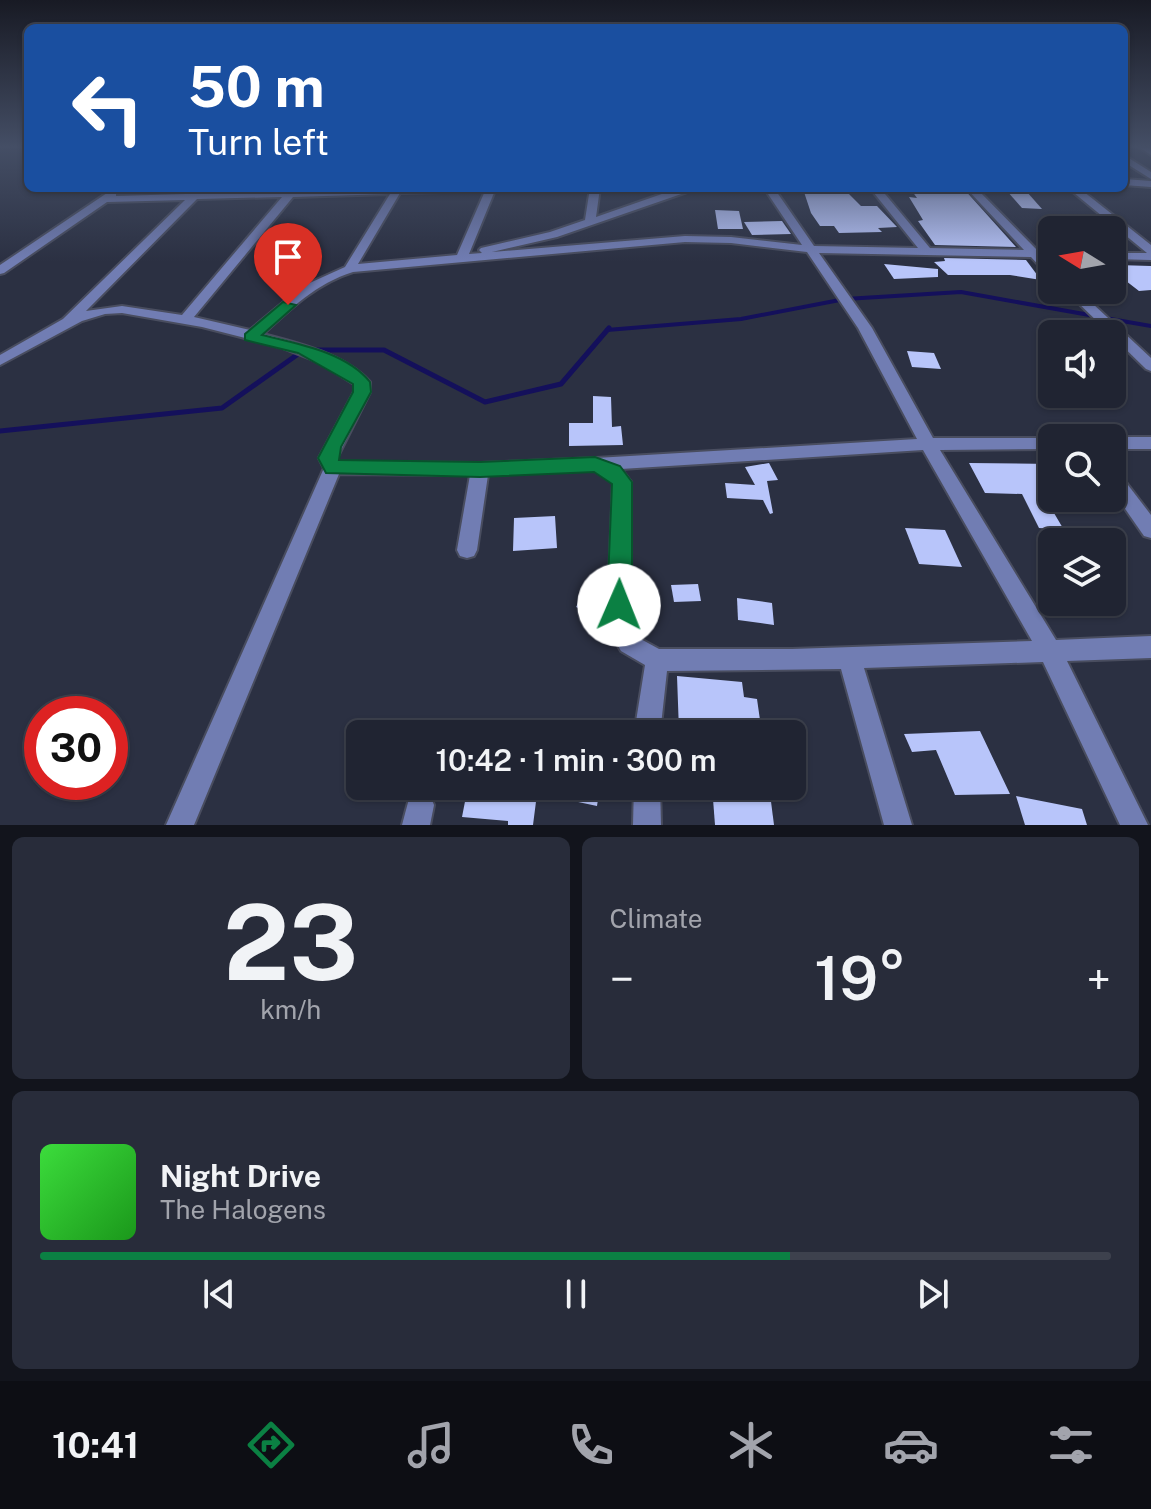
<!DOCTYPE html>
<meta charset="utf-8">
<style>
body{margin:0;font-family:"Public Sans",sans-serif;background:#282c3a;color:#f1f3f6;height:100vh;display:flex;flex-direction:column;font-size:30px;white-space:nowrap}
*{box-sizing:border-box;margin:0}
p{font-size:26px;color:#a2a4ac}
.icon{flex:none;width:44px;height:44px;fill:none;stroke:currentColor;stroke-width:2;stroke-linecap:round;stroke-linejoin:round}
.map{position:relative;height:825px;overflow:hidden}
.details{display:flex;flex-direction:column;gap:12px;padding:12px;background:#12141c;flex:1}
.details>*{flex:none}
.top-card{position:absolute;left:24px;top:24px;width:1104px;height:168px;border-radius:12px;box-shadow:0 2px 6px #0004,0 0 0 2px #3d414d;background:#1a4fa0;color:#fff;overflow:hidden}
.needle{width:52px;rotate:281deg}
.fabs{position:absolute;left:1038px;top:216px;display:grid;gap:16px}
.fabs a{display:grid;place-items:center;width:88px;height:88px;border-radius:12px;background:#202432;box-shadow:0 2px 6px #0004,0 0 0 2px #3d414d;font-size:40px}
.speed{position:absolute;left:24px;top:696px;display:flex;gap:16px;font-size:40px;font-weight:700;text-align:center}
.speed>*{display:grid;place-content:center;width:104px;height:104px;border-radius:50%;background:#202432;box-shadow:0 2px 6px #0004,0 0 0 2px #3d414d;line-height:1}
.speed .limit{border:12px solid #d22;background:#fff;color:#111}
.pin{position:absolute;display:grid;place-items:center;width:68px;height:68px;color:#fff;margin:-82px -34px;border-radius:50% 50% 50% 0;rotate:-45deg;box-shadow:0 0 8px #0007}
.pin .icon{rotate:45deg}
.me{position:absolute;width:88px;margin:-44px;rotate:1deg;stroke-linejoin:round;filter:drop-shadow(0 0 6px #0008)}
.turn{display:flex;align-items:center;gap:28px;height:168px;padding:0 32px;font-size:36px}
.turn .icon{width:104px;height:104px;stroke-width:2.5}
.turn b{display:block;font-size:56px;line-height:68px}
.big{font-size:60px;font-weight:600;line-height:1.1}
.details .card{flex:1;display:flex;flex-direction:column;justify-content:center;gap:12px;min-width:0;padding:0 28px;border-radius:12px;background:#282c3a}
.details .dial{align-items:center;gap:0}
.dial b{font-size:104px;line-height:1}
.song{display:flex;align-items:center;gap:24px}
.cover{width:96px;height:96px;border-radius:12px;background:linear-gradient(135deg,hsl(120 70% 55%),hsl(120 70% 35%))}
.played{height:8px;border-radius:4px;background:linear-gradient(90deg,#0b8043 70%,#3d414d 70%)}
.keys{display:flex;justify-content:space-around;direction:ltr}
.heat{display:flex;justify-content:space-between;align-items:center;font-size:44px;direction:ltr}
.details .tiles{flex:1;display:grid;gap:12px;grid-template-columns:1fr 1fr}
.card:last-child{grid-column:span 2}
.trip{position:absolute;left:346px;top:720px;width:460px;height:80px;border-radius:12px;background:#202432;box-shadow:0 2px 6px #0004,0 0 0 2px #3d414d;font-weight:600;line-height:80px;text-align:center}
.dock{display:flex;height:128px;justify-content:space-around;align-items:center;background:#0d0e14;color:#a2a4ac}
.dock .icon{width:56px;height:56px}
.dock .active{color:#0b8043}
.dock b{font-size:36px;color:#f1f3f6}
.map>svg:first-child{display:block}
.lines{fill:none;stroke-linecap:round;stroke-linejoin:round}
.stream-far1{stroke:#14105b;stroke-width:4}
.stream{stroke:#14105b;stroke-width:5}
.building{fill:#b8c5fa}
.minor-casing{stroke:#494d5f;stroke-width:4}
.minor{fill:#717db3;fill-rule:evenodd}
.route{fill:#0b8043;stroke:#07532c;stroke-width:2}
</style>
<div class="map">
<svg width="1151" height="825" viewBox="0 0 1151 825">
<rect width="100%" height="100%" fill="#2b3042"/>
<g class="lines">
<g class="stream-far1">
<path d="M1105 318 1151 326"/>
<path d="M607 330 741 319 845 299 961 292 1095 316"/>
</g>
<g class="stream">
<path d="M314 350H384L485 402 561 384 609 328"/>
<path d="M0 431 222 408 301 352"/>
</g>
</g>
<g class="building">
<path d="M824 188 828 194H849L861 206H877L897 227 878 228 882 232 839 233 834 226H820L811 213 803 189Z"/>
<path d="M945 188H963L1016 247 935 245 918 221 923 220 909 197 917 198 912 191Z"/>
<path d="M1007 191 1027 192 1042 209 1022 208Z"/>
<path d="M715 210 739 211 743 229H718Z"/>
<path d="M782 221 791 234 752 235 744 222Z"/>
<path d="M944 258 1026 260 1041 280 1010 275H948L934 262 945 261Z"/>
<path d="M884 264 938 269V277L894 279Z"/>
<path d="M1117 265 1151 266V290L1139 291 1117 274 1127 273Z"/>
<path d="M907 351 934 353 941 369 912 367Z"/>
<path d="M593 396 611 397 612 427 621 426 623 445 569 446V423H593Z"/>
<path d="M769 463 778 480 767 481 773 513 770 514 763 500 727 498 725 483 755 485 745 467Z"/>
<path d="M969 463 1052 464V496H1044L1064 530 1039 528 1022 494 985 493Z"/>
<path d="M555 516 557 548 513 551 514 518Z"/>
<path d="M905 528 945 530 962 567 919 564Z"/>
<path d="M698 584 701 601 674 602 671 585Z"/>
<path d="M586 589 605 597 602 618 576 607Z"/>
<path d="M737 598 772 603 774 625 738 620Z"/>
<path d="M677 676 742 682 744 697 757 699 762 734 679 731Z"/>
<path d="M980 731 1010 794 955 795 936 750 912 752 904 734Z"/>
<path d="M468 786H538L533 825H508V821L462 817Z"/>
<path d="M567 786H600L597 806 564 799Z"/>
<path d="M712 786H769L774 825H715Z"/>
<path d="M1016 796 1082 809 1087 825H1025Z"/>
</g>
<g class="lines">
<g class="minor-casing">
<g id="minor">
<path d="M1139 147 1151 148V155Z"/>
<path d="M1124 155 1151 172V179L1124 162Z"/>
<path d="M1124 179 1151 181V187L1124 185Z"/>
<path d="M290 188H298V191L496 188 469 254 482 253 479 250 481 248 550 232 585 220 590 188H600L596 217 679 188H707L687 192 557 237 492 252 685 236 731 237 802 245 764 188H774L814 246 918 248 870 188H880L930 248 1024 250 966 188H976L1037 250 1052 251V257H1044L1052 265V276L1048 275 1031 257 819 253 872 328 933 438H1055H1052V449L940 450 1056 640 1151 636V658L1067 661 1148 825H1120L1043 662 864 668 912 825H884L841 669 667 671 660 734H634L645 665 621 651 607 627 613 483 607 476 594 470 488 475 477 550 474 556 467 558 460 556 457 550 470 475 339 474 194 825H166L324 468 319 458 354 392V384L321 363 280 347 202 327 122 313 105 314 82 321 0 365V355L63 319 185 200 107 202 4 273 0 274V265L110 191H116V196L287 191ZM485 191 457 255 358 264 400 193ZM390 194 345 267 303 286 250 330 194 317 293 197ZM282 197 182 315 122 306 86 311 197 199ZM685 242 731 243 807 252 858 328 917 439 596 458 480 463 338 462 337 458 370 392V382C344 354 298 343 263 334 290 309 317 283 353 272ZM923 450 1032 641 792 649H659L637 637 629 625 631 482 621 469Z"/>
<path d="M1068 188H1079L1151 245V260L1112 259V253H1147Z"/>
<path d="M1065 290H1078L1151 358V371L1146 369Z"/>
<path d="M1112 437H1151V449H1112V438H1109Z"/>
<path d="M1112 470 1118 472 1151 515V538L1144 536 1112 490Z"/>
<path d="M634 786H660L661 825H633Z"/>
<path d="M420 791 430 795 434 805 430 825H402L410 795Z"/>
</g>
</g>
<use href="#minor" class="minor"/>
</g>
<linearGradient id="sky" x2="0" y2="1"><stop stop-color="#181a24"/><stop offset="0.56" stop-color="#444e65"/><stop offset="1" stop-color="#444e65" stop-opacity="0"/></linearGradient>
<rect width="1151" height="262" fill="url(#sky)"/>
<path class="route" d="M283 302 296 305 262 335C298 344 346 352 370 382L371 392 341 447 339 460 480 462 595 457 620 466 632 482V605L628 612 619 615 611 612 607 605 612 484 594 472 480 477 326 473 318 458 353 392V384L298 353 245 340V334Z"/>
</svg>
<div class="fabs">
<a><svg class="needle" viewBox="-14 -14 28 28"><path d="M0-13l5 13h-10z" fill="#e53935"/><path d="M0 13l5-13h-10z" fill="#a2a4ac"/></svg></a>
<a><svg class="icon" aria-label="sound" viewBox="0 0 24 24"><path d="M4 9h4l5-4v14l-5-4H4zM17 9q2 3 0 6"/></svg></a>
<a><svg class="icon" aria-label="search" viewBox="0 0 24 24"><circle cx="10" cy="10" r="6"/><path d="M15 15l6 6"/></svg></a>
<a><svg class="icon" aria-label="layers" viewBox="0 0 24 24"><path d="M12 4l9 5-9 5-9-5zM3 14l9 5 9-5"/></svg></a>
</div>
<div class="speed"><div class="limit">30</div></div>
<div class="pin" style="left:288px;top:305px;background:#d93025"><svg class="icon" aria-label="arrive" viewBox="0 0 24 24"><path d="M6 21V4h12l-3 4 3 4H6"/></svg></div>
<svg class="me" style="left:619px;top:605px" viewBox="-20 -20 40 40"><circle r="19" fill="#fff"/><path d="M0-13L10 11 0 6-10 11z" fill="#0b8043"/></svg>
<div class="trip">10:42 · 1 min · 300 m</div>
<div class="top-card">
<div class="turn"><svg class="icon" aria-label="left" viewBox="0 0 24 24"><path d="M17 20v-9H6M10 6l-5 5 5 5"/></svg><div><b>50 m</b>Turn left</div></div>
</div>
</div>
<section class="details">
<div class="tiles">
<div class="card dial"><b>23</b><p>km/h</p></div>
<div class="card"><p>Climate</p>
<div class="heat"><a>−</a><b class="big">19°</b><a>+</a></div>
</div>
<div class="card">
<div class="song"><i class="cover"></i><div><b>Night Drive</b><p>The Halogens</p></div></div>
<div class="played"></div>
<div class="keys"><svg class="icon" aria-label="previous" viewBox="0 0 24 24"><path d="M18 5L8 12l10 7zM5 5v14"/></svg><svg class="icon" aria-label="pause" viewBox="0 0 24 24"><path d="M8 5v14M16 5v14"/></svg><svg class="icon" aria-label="next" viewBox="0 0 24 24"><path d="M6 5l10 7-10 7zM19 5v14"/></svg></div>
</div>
</div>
</section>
<nav class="dock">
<b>10:41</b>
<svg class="icon active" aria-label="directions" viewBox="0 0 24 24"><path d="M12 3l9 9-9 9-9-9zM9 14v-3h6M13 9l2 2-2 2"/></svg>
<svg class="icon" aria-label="music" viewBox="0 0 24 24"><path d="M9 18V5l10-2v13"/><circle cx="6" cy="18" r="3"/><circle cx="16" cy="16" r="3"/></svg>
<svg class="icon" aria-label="phone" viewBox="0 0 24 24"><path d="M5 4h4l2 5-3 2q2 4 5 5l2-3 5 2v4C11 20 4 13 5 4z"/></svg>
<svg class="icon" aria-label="climate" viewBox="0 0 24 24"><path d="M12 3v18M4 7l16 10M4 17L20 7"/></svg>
<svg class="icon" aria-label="car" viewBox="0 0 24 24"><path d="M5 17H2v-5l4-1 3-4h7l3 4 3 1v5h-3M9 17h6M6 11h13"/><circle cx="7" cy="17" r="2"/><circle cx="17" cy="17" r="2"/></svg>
<svg class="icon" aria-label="filters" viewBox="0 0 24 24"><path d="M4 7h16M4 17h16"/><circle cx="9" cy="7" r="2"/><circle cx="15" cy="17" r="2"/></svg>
</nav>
